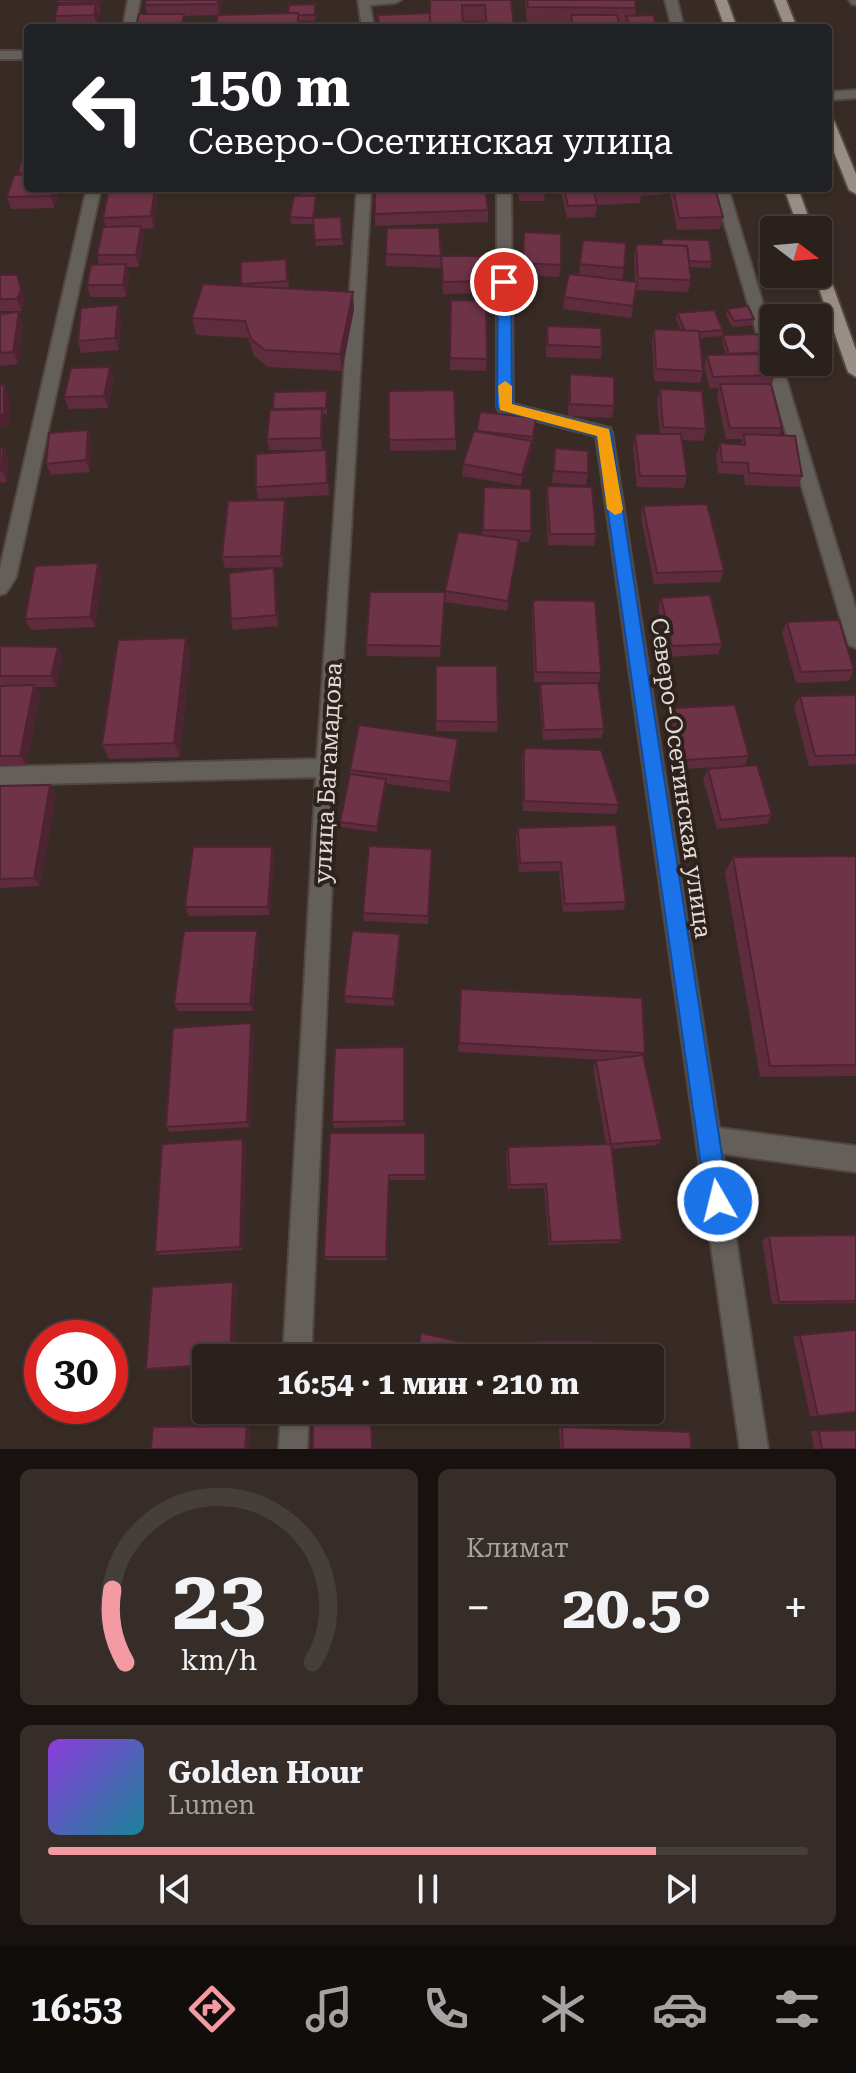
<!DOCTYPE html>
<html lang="ru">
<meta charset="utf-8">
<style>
body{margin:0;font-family:"Roboto Serif",serif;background:#362d29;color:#f1f3f6;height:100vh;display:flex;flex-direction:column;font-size:30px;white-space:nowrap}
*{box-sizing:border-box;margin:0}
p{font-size:26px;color:#a5a3a3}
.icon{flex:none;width:44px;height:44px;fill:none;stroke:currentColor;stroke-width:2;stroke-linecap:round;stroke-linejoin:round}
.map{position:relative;height:1449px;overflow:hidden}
.sheet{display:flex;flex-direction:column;gap:20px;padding:20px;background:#17120f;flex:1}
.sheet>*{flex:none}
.top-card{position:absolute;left:24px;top:24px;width:808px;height:168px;border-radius:8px;box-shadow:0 2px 6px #0004,0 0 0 2px #463e3b;background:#202124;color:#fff;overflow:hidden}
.needle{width:52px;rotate:106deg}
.tools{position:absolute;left:760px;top:216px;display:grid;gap:16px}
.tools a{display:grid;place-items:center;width:72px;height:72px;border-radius:8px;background:#2a201c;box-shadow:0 2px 6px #0004,0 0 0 2px #463e3b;font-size:40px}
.speed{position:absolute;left:24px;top:1320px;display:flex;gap:16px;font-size:40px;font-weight:700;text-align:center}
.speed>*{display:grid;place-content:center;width:104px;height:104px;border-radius:50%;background:#2a201c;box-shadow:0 2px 6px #0004,0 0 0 2px #463e3b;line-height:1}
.speed .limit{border:12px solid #d22;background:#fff;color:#111}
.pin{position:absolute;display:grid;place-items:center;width:68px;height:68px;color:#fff;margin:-34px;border:4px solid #fff;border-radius:50%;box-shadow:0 2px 8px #0007}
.me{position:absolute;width:88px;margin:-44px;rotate:352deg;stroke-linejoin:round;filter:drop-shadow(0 0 6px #0008)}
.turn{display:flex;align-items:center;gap:28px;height:168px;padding:0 32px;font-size:36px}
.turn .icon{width:104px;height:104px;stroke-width:2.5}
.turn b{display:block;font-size:56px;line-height:68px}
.big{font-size:60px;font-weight:700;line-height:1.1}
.sheet .widget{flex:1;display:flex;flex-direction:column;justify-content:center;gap:12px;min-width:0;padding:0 28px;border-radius:12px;background:#362d29}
.sheet .dial{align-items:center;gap:0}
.dial svg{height:208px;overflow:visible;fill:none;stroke:#463e3b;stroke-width:7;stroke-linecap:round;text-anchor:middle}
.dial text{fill:#f1f3f6;stroke:none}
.song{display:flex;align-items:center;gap:24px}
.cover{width:96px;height:96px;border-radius:12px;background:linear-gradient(135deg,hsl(270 70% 55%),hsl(190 70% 35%))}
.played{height:8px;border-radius:4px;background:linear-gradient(90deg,#f49aa2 80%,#463e3b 80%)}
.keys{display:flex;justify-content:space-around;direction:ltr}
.heat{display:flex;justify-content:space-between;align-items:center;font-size:44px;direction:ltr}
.sheet .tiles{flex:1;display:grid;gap:20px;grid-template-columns:1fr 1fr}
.widget:last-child{grid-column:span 2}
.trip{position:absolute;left:192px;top:1344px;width:472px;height:80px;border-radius:8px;background:#2a201c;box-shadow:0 2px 6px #0004,0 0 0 2px #463e3b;font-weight:700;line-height:80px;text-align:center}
.tab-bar{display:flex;height:128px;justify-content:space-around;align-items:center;background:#110d0b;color:#a5a3a3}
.tab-bar .icon{width:56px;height:56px}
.tab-bar .on{color:#f49aa2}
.tab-bar b{font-size:36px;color:#f1f3f6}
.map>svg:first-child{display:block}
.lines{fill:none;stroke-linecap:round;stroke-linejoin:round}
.minor-casing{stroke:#534741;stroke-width:4}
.major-casing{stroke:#534741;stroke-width:4}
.minor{fill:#645f5a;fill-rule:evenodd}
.major{fill:#998e85;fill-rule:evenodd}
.wall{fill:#5f2c3e}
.shaded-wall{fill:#4e2432}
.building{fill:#6f3348;stroke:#4e2432;stroke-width:2}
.route{fill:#1a73e8;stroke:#114b97;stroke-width:2}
.slow{fill:#f59e0b}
.labels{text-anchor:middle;stroke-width:8;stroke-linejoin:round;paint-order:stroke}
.street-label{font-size:24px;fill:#e2dad6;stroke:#2e221c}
</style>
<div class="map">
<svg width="856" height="1449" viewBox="0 0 856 1449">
<rect width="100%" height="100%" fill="#382b25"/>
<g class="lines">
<g class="minor-casing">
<g id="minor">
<path d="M128 0H140L135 28H123Z"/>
<path d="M358 0H401L395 3 370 5 374 28H362Z"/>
<path d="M665 0H677L684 28H672Z"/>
<path d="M849 0H856V5L852 4Z"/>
<rect x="0" y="51" width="28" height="8"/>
<path d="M856 90V98L828 100V92Z"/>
<path d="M87 188H101L16 577 6 593 0 595V568Z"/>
<path d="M357 188H371L337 768 311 1358H283L316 777 0 785V767L317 759Z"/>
<path d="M497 188H511L513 404 610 428 612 432 719 1128 856 1146V1172L723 1154 768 1449H740L596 436 499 411 497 407Z"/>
<path d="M714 188H728L774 340V362H781L856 609V648L849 645 847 640Z"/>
<path d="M281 1410H309L307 1449H279Z"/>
</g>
</g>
<g class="major-casing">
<g id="major">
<path d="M715 0H727L737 28H725Z"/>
<path d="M774 0H786L797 28H785Z"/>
<path d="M828 117 834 121 856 174V194L849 190 828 137Z"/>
<path d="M784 188H798L813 230H799Z"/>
<path d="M818 260 825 264 856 350V377L848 372 814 274H818Z"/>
</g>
</g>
<use href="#minor" class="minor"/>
<use href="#major" class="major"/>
</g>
<g class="wall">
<path d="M59 0H103L100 13H98L97 27 58 28 55 16 59 5Z"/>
<path d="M146 0H222L219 15 184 16 185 28H136L147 14 145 5Z"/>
<path d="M430 0H511L514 28H485V21H463L430 13Z"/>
<path d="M525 0H635L636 8 635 16 658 28H624L625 24H619L620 28H570V24L527 23Z"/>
<path d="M316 10 315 21H299V28H217L288 14Z"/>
<path d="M28 138V188H60L54 208 11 209 7 197 19 175 18 173Z"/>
<path d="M112 188H167L166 191H156L157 200 154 228 142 229 144 238 139 267H126L129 276 126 297H90L87 285 99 265 97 255 106 227 103 218Z"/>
<path d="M301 188H338H315V196H301Z"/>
<path d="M375 188 488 210V222L375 226Z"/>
<path d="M518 188H546L544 201H519Z"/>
<path d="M560 188H663L662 195 641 196 640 203 597 205 595 217 567 218Z"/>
<path d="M669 188H715L723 217 720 229 677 230Z"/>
<path d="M316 203 314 218 341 217 343 245 316 246 313 224H291L290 217Z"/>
<path d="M524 232 561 265 559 277 522 275Z"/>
<path d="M662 239 712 262 710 268 690 267 691 280 688 292 636 290 631 318 563 309 564 297 579 275 583 240 624 268 622 280 635 282 634 256 636 244 661 245Z"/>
<path d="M386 254 441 256V268L386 266Z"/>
<path d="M441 256 485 281 484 293 443 294Z"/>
<path d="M241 262 288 271 289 289 354 309 342 371 268 367 254 356 248 338 196 335 192 318 242 286Z"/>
<path d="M0 275 25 301 22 311H0Z"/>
<path d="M451 300 487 359 486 371 450 370Z"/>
<path d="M118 305 121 317 119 350 81 353 78 341Z"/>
<path d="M727 309 754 319 753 325 732 327 726 315Z"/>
<path d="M677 313 723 330 722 336 700 338 703 371 700 383 654 381 652 341 654 329 681 330 676 319Z"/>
<path d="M0 314 23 324 18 364 0 366Z"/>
<path d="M547 326 602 347 601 359 546 357Z"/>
<path d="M723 335 769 352V355L775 375 771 387 782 428 779 436 802 476 798 487 745 485 744 475 718 473 716 455 720 443 741 444 742 439H726L717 396 719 388 710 389 704 367 707 355H726L722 342Z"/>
<path d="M570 374 614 406 612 418 568 416 569 386Z"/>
<path d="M114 379 108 408 69 409 64 397Z"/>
<path d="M660 389 706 429 703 441 682 440 687 476 684 488 637 487 633 446 635 434H660L657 401Z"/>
<path d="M327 391V414H323L322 450H269L267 439 273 409Z"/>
<path d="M389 391 456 439V450L390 451Z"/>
<path d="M536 418 531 453 521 486 462 476 463 464 477 431Z"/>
<path d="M88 430 92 442 90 472 51 475 46 464Z"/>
<path d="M0 448H3L8 459 7 482 0 483Z"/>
<path d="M555 448 588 473 586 485 552 483Z"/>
<path d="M326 450 329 495 258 499 256 487Z"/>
<path d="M547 486 596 534 594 546 548 545 546 498Z"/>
<path d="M484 487 531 531 529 542H519L507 611 445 602V591L482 535Z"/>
<path d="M285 500 287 512 283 567 225 568 222 557Z"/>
<path d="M643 506 724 571 720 582 654 584 641 517Z"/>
<path d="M274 568 276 580 278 626 233 630 231 619Z"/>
<path d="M102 574 95 627 31 630 25 619Z"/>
<path d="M445 592 440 657 367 656 366 645Z"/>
<path d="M661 598 722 644 718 654 669 657 658 609Z"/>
<path d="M533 600 601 673 598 684 604 729 601 738 543 740 539 694 540 684 589 683 534 682 532 611Z"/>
<path d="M787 622 854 670 849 681 796 683 782 633Z"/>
<path d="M0 646 63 657 56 687H35L40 695 26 765 0 766Z"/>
<path d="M190 653 180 757 109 759 102 745Z"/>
<path d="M436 666 498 722 497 732 436 731Z"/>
<path d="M856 695V764L809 766 794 706 800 696Z"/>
<path d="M674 708 749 756 744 766 772 815 767 824 717 829 703 779 708 769 741 766 682 769 671 718Z"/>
<path d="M524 748 619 805 616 814 523 811 522 758Z"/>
<path d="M458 749 450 792 387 784 377 832 341 827 340 822 350 774V770Z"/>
<path d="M0 786 56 794 40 886 0 888Z"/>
<path d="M518 828 626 902 623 910 563 912 559 871 519 872 516 837Z"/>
<path d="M432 849 428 924 364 921 363 913Z"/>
<path d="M274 855 270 915 189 916 185 907Z"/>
<path d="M856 856V1076L760 1077 725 872 733 857Z"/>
<path d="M400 934V942L394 1006 346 1003 344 996Z"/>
<path d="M259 938 253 1011H178L174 1004Z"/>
<path d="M461 989 645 1053 643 1055 662 1140 657 1145 611 1149 622 1240 618 1243 549 1245 544 1188 508 1189 506 1152 508 1147 606 1144 593 1067 596 1061 606 1060 458 1052Z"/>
<path d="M254 1030 250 1127 170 1132 166 1127Z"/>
<path d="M404 1047 405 1126 334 1128 332 1122Z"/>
<path d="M330 1133H425V1180H389L387 1260H326L324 1257Z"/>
<path d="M243 1139 246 1144 243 1250 160 1255 155 1252Z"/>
<path d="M856 1235V1303L772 1304 762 1240 769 1236Z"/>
<path d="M233 1282 237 1284 234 1358H206V1366L152 1370 146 1369Z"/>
<path d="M800 1335 818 1416H810L793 1337Z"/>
<path d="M538 1341 597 1358H537L536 1343Z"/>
<path d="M559 1427 690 1432 691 1449H560Z"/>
<path d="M856 1430V1449H814L811 1431Z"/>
</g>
<g class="shaded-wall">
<path d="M98 0H103L100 13 97 2Z"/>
<path d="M218 0H222L219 15 218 4Z"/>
<path d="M96 4 99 16 97 27 94 15Z"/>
<path d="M184 14 185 28H181Z"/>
<path d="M53 188H60L54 208 51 196Z"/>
<path d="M155 188 157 200 154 228 151 216Z"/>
<path d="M141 226 144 238 139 267 136 255Z"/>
<path d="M126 264 129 276 126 297 123 285Z"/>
<path d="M17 275 25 301 22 311 17 299Z"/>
<path d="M353 292 354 309 342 371 340 354Z"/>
<path d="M118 305 121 317 119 350 115 338Z"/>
<path d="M19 312 23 324 18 364 13 352Z"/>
<path d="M110 367 114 379 108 408 104 396Z"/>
<path d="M4 385 9 397V426L0 427V415Z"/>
<path d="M322 409 323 420 322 450 321 438Z"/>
<path d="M88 430 92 442 90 472 86 460Z"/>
<path d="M532 441 531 453 521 486 522 475Z"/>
<path d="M3 448 8 459 7 482 2 470Z"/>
<path d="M285 500 287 512 283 567 281 556Z"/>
<path d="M98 563 102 574 95 627 90 617Z"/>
<path d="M274 568 276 580 278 626 276 615Z"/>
<path d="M186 638 190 653 180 757 174 743Z"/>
<path d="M58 647 63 657 56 687 51 676Z"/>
<path d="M34 685 40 695 26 765 20 756Z"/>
<path d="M458 739V749L450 792V782Z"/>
<path d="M386 779 387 784 377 832V827Z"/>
<path d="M50 785 56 794 40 886 34 878Z"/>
<path d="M272 847 274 855 270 915 268 907Z"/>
<path d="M257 931 259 938 253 1011 250 1004Z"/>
<path d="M400 934V942L394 1006 393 999Z"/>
<path d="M251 1023 254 1030 250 1127 247 1122Z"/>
<path d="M243 1139 246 1144 243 1250 240 1247Z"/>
<path d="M389 1175V1180L387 1260 386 1257Z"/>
<path d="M233 1282 237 1284 234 1358H230Z"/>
<path d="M371 1411H372L373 1449H372Z"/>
<path d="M247 1426H251L249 1449H245Z"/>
</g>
<g class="building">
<path d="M59 0H98L97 2 58 3Z"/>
<path d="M146 0H218V4L145 5Z"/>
<path d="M430 0H511L514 28H487L485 5H462L463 28H430Z"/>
<path d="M527 0H635L636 8 528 7Z"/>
<path d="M96 4 94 15 55 16 58 5Z"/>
<path d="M315 4V15H298V13L288 14 289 5Z"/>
<path d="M298 13V28H217V15Z"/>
<path d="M430 13V28H379L378 15Z"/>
<path d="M139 14H184L181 28H136Z"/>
<path d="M571 15H617L620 28H573Z"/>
<path d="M653 15 658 28H630L626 16Z"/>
<path d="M27 138 28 172 18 173Z"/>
<path d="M14 175H28V188H53L51 196 7 197Z"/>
<path d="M155 188 151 216 103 218 109 189Z"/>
<path d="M375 188H485L488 210 375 214Z"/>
<rect x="520" y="188" width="26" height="1"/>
<path d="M564 188H641L642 191 594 193 597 205 568 206Z"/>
<path d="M673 188H715L723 217 679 218Z"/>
<path d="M294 196H316L313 218 290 217Z"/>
<path d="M341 217 342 239 315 240 313 218Z"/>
<path d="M141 226 136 255H97L103 227Z"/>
<path d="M387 228H439L441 256 386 254Z"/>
<path d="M524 232 561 234V265L523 263Z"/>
<path d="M662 239 709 240 712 262 689 261 687 246 662 245Z"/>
<path d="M583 240 626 243 624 268 580 264Z"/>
<path d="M636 244 687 246 691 280 638 278Z"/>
<path d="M441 256H483L485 281 443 282Z"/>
<path d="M286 259 287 281 241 284V262Z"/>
<path d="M126 264 123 285H87L91 265Z"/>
<path d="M569 274 637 282 633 306 564 297Z"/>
<path d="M0 275H17L21 289 17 299H0Z"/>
<path d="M203 284 353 292 340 354 265 350 251 339 245 321 192 318Z"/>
<path d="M451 300 486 301 487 359 450 358Z"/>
<path d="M118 305 115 338 78 341 81 308Z"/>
<path d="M748 306 754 319 734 321 727 309Z"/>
<path d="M714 310 723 330 699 332 685 331 677 313Z"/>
<path d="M19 312 13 352 0 353V314Z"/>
<path d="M547 326 601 328 602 347 548 345Z"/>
<path d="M654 329 699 331 703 371 656 369Z"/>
<path d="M763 334 769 352 729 354 723 335Z"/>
<path d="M768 354 775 375 713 377 707 355Z"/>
<path d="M110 367 104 396 64 397 71 368Z"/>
<path d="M570 374 614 377V406L570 404Z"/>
<path d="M720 384H771L782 428H730Z"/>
<path d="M0 385H4V414L0 415Z"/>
<path d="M660 389 702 391 706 429 663 427Z"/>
<path d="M454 390 456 439 389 440V391Z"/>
<path d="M327 391 326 408 273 409 274 392Z"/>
<path d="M322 409 321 438 267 439 270 410Z"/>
<path d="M480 412 536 418 533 437 477 431Z"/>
<path d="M88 430 86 460 46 464 49 433Z"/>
<path d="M474 431 532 441 522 475 463 464Z"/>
<path d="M635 434H681L687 476H640Z"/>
<path d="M744 434 795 436 802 476 749 473 748 463 722 462 720 443 745 445Z"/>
<path d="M0 448H3L2 470 0 471Z"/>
<path d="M555 448 588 451V473L554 471Z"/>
<path d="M326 450 327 483 256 487V454Z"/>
<path d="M547 486 592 487 596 534H550Z"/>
<path d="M484 487 531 489V531L483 530Z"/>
<path d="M285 500 281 556 222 557 228 501Z"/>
<path d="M707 504 724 571 657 573 643 506Z"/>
<path d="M458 532 519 540 508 601 445 591Z"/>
<path d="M98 563 90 617 25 619 35 566Z"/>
<path d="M274 568 276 615 231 619 229 573Z"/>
<path d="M370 592H445L441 646 366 645Z"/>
<path d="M710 595 722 644 672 646 661 598Z"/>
<path d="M533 600 595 601 601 673 536 672Z"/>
<path d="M839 620 854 670 801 672 787 622Z"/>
<path d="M186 638 174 743 102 745 118 640Z"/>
<path d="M0 646 58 647 51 676H0Z"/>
<path d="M436 666H497L498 722 436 721Z"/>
<path d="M598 683 604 729 544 730 540 684Z"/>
<path d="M34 685 20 756H0V686Z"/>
<path d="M856 695V755L815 756 800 696Z"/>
<path d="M735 705 749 756 686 760 674 708Z"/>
<path d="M359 725 458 739 450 782 350 770Z"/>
<path d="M524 748 601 750 619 805 524 801Z"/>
<path d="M757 765 772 815 721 820 708 769Z"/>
<path d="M350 774 386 779 377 827 340 822Z"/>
<path d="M50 785 34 878 0 879V786Z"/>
<path d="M616 825 626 902 565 904 561 862 520 863 518 828Z"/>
<path d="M369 846 432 849 428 916 363 913Z"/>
<path d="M193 847H272L268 907H185Z"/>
<path d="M856 856V1065L770 1066 733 857Z"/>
<path d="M184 931H257L250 1004H174Z"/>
<path d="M352 931 400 934 393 999 344 996Z"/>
<path d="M461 989 642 998 645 1053 459 1043Z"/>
<path d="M251 1023 247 1122 166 1127 173 1028Z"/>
<path d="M404 1047V1121L332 1122 335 1048Z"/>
<path d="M643 1055 662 1140 611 1144 622 1240 551 1242 546 1184 510 1185 508 1147 611 1144 596 1061Z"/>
<path d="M330 1133H425V1175H389L386 1257H324Z"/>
<path d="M243 1139 240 1247 155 1252 162 1144Z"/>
<path d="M856 1235V1301L779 1302 769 1236Z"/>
<path d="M233 1282 230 1358H206V1365L146 1369 152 1287Z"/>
<path d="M856 1330V1412L818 1416 800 1335Z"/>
<path d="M421 1333 470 1344 467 1358H417Z"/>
<path d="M538 1341H595L597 1358H539Z"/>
<path d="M408 1410H459L457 1423 408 1412Z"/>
<path d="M371 1411 372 1449H313V1415Z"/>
<path d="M247 1426 245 1449H151L153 1427Z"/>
<path d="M562 1427 690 1432 691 1449H563Z"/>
<path d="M856 1430V1449H822L819 1431Z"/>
</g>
<path class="route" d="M504 278 511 282 512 404 609 429 611 432 729 1201 726 1209 718 1213 709 1209 706 1201 597 436 500 410 497 407 498 282Z"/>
<path class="slow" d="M505 381 512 386V404L609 429 623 509 621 513 615 515 607 509 597 436 500 410 498 386Z"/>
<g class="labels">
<g class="street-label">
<text transform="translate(328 773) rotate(-87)" y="8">улица Багамадова</text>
<text transform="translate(681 778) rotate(82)" y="8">Северо-Осетинская улица</text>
</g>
</g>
</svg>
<div class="tools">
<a><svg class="needle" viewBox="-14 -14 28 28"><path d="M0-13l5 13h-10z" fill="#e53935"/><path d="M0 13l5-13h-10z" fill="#a5a3a3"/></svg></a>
<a><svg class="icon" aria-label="search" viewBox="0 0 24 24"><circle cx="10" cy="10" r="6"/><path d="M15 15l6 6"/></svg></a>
</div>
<div class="speed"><div class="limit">30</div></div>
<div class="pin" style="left:504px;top:282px;background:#d93025"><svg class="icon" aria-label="arrive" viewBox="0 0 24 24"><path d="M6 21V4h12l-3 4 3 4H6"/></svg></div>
<svg class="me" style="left:718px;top:1201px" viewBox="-20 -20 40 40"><circle r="17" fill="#1a73e8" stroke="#fff" stroke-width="3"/><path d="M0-11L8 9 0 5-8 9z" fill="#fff"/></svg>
<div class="trip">16:54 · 1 мин · 210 m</div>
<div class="top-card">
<div class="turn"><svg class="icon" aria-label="left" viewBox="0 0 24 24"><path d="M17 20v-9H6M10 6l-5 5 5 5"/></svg><div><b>150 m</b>Северо-Осетинская улица</div></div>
</div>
</div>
<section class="sheet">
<div class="tiles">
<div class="widget dial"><svg viewBox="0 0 100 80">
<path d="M14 69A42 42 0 1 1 86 69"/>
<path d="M14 69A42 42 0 0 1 9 41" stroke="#f49aa2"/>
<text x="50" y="56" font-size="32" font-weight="700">23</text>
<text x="50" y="72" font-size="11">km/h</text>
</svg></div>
<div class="widget"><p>Климат</p>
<div class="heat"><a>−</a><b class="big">20.5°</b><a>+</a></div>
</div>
<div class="widget">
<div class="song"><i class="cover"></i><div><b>Golden Hour</b><p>Lumen</p></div></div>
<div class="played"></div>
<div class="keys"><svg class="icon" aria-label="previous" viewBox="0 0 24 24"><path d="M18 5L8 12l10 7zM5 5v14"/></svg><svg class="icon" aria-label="pause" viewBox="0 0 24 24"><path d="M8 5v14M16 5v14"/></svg><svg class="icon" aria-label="next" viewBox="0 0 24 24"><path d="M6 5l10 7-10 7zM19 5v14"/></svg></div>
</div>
</div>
</section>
<nav class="tab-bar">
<b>16:53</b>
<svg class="icon on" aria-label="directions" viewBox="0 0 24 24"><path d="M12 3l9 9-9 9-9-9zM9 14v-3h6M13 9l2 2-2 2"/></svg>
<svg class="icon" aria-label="music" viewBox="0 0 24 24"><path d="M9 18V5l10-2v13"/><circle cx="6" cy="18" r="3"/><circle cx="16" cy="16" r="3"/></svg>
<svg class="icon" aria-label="phone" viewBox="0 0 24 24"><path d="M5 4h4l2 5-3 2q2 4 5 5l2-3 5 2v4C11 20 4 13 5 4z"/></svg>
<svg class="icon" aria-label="climate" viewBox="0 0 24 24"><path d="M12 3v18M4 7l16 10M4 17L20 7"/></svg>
<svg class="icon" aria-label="car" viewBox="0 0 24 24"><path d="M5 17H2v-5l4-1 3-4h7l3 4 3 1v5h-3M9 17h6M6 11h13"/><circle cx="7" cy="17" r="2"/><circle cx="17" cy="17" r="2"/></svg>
<svg class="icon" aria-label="filters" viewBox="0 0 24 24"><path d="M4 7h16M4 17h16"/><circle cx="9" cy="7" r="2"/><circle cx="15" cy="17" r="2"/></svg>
</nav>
